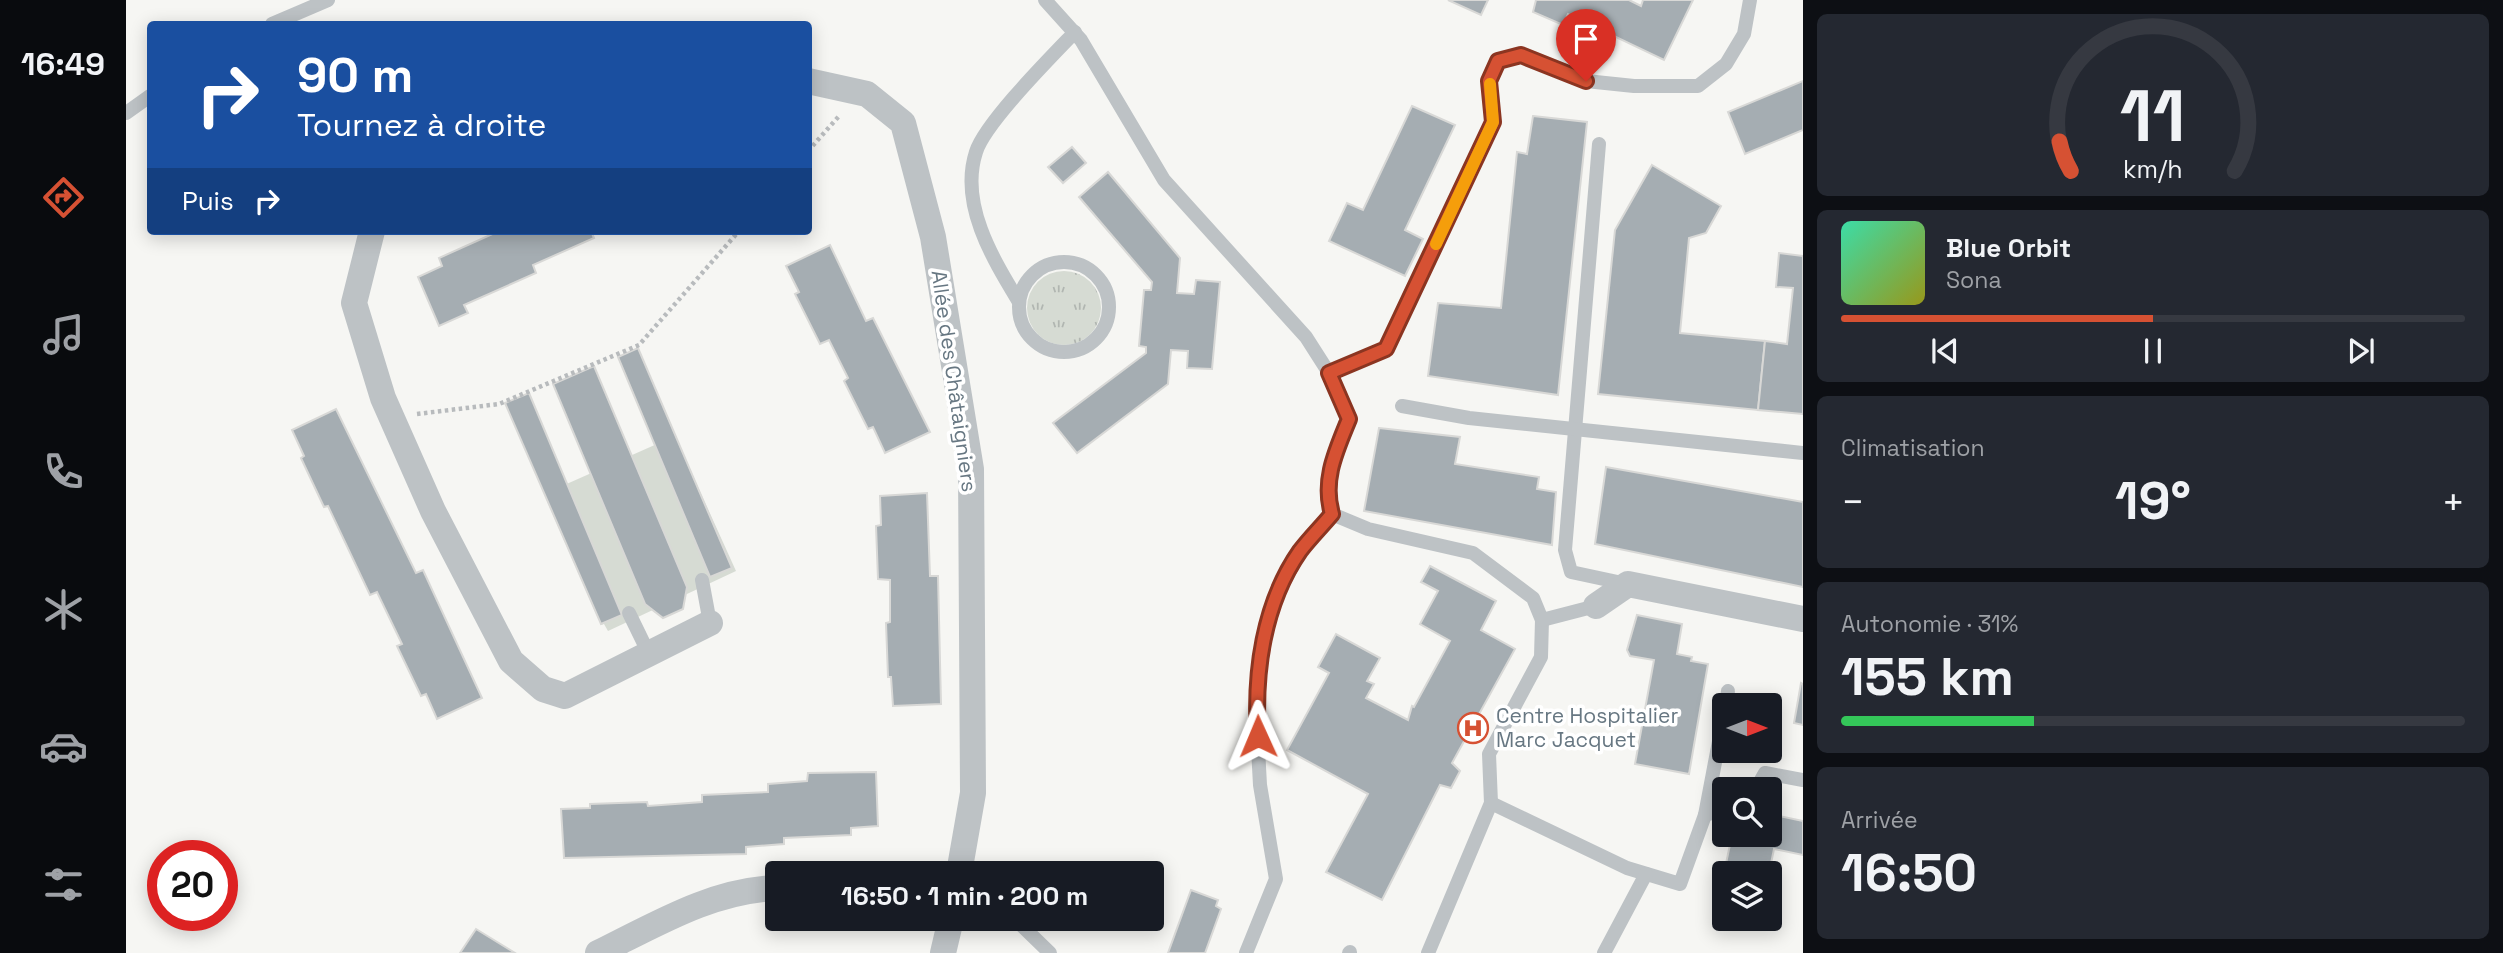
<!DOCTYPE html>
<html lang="fr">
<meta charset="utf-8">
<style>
body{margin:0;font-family:"Space Grotesk",sans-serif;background:#242831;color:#f1f3f6;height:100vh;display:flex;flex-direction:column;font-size:26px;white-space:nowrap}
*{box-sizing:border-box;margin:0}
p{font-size:23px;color:#9ea1a6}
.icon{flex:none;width:38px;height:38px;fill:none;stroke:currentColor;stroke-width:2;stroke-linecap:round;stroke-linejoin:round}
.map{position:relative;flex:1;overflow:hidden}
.panel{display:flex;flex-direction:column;gap:14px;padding:14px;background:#0d0f14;width:700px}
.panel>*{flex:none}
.banner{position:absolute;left:21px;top:21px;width:665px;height:214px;border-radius:7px;box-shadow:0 4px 18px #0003;background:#1a4fa0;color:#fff;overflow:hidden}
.needle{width:46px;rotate:90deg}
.controls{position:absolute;left:1586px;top:693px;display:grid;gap:14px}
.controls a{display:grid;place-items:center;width:70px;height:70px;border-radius:7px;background:#171b24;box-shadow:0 4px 18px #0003;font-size:35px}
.speed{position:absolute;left:21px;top:840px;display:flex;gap:14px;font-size:35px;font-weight:700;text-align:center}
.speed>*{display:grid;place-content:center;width:91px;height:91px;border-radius:50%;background:#171b24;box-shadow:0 4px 18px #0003;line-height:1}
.speed .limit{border:10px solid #d22;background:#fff;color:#111}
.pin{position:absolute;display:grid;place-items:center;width:60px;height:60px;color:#fff;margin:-72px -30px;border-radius:50% 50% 50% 0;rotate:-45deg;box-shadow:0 0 7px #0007}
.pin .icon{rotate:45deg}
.me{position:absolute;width:77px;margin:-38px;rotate:359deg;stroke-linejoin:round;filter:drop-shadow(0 0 5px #0008)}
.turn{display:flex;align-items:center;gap:24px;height:147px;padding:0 35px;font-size:32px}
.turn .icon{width:91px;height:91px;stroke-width:2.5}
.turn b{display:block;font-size:49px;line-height:60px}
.then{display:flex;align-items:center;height:66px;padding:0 35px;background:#0003;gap:14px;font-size:26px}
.big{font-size:52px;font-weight:700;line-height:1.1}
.panel .tile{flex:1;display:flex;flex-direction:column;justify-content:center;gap:10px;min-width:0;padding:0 24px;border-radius:10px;background:#242831}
.panel .dial{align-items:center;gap:0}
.dial svg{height:182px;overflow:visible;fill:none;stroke:#363941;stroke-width:7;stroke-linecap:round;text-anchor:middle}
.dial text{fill:#f1f3f6;stroke:none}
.song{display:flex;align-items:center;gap:21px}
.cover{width:84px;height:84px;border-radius:10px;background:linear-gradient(135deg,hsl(160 70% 55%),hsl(60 70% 35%))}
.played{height:7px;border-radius:4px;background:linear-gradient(90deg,#d65133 50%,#363941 50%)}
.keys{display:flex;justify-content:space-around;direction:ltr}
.heat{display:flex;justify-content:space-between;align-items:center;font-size:38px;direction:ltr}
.charge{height:10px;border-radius:5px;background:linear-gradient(90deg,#34c759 31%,#363941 0)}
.trip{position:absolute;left:639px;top:861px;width:399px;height:70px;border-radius:7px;background:#171b24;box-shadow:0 4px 18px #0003;font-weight:700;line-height:70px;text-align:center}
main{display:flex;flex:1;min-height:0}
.dock{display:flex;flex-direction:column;width:126px;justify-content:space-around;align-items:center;background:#090b0e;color:#9ea1a6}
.dock .icon{width:49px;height:49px}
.dock .on{color:#d65133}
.dock b{font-size:32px;color:#f1f3f6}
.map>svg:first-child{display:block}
.grass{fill:url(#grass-tufts)}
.garden{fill:#d6dbd3}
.building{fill:#a5adb2;stroke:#d8d8d6;stroke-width:2}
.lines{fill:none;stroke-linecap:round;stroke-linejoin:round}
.path{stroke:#b8bbbd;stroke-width:4.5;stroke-dasharray:3.5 3.5;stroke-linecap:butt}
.service{stroke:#bdc2c5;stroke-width:14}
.minor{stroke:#bdc2c5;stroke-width:26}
.route-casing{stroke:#8b3521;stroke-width:18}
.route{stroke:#d65133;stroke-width:12}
.slow{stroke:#f59e0b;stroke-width:12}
.labels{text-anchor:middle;stroke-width:7;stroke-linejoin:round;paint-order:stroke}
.street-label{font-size:21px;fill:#677782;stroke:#fff}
.poi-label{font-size:21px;fill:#677782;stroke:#fff;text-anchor:start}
</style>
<main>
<nav class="dock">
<b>16:49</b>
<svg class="icon on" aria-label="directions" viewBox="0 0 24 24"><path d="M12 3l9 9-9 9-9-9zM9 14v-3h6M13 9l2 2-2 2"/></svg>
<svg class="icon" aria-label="music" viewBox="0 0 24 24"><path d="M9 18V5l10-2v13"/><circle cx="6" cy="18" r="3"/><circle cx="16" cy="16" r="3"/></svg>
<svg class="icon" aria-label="phone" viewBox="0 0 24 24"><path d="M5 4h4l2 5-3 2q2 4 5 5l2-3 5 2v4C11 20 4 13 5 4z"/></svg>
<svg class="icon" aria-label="climate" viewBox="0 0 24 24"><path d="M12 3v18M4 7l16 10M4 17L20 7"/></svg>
<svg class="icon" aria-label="car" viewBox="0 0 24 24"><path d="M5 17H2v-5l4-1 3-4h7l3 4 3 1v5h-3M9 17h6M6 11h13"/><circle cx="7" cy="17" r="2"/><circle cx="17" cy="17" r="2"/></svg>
<svg class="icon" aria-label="filters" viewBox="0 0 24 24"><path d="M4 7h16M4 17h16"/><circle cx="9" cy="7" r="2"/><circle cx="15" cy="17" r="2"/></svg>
</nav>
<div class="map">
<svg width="1677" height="953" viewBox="0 0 1677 953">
<defs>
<pattern id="grass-tufts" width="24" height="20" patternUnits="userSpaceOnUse" patternTransform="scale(1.75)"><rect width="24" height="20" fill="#d6dbd3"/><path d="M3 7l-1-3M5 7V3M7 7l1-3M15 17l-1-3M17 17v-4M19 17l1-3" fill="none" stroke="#b1b6b1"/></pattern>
</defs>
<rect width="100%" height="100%" fill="#f6f6f3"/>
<circle class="grass" cx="938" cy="308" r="37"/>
<path class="garden" d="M549 436 610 571 482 631 478 624 475 625 418 494Z"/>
<g class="building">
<path d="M1322 0H1362L1355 15Z"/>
<path d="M1410 0H1503L1515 6 1517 0H1567L1538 60 1442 14 1437 25 1407 12Z"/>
<path d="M1677 81V130L1619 154 1602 112Z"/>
<path d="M1286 106 1329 125 1279 230 1297 239 1279 276 1203 241 1221 203 1237 210Z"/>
<path d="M1407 116 1461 122 1432 395 1302 376 1312 303 1375 308 1391 152 1401 154Z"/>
<path d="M946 147 960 163 937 183 922 167Z"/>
<path d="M1526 165 1595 206 1580 233 1563 238 1554 333 1639 341 1632 410 1472 394 1489 230Z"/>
<path d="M982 172 1054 258 1051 293 1068 294 1070 280 1094 282 1086 369 1061 368 1062 351 1045 350 1042 384 951 453 927 423 1020 353V347L1013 346 1018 290H1025L1026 282 953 197Z"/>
<path d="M465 231 468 238 407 265 410 273 338 305 342 313 313 326 292 277 316 266 313 258 373 231Z"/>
<path d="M704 245 740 321 747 318 804 432 759 453 747 427 742 429 718 381 722 378 703 340 694 344 669 294 673 292 660 266Z"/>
<path d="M1653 253 1677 256V414L1632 410 1639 341 1661 344 1667 288 1650 287Z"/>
<path d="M512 348 606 568 584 577 492 357Z"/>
<path d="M468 366 561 587 557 609 537 618 519 604 427 384Z"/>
<path d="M403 393 496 615 475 624 379 403Z"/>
<path d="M210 409 290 573 297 570 356 698 311 719 300 694 295 696 271 646 276 644 251 592 244 595 202 506 198 507 175 458 178 456 166 430Z"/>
<path d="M1253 428 1334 437 1329 464 1413 477 1411 489 1430 492 1426 545 1238 511Z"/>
<path d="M1480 467 1677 502V587L1469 544Z"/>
<path d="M801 493 804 576H812L815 704 767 706 765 677H762L760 623 764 622V580L752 579 750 526 755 525 754 496Z"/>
<path d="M1304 566 1370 601 1355 630 1389 649 1326 763 1334 771 1325 788 1314 785 1256 900 1200 872 1242 794 1161 750 1203 673 1192 667 1210 634 1254 658 1241 681 1248 684 1240 698 1282 720 1286 706 1288 707 1324 641 1294 624 1312 591 1295 582Z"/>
<path d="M1511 615 1556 624 1551 654 1566 657 1565 661 1582 664 1563 774 1509 764 1528 660 1504 656 1501 650Z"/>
<path d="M1675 683 1677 684V725L1668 723Z"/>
<path d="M750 772 752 826 725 828V835L658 838V844L620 847V854L438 858 435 809 464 808V804L521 802 522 806 576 802V795L642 792V784L681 781 682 773Z"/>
<path d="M1643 814 1677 821V855L1648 849 1643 873H1598L1606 835H1643Z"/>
<path d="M1065 890 1092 900 1090 906 1095 909 1079 953H1042Z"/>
<path d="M350 929 389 953H334Z"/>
</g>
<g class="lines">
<g class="path">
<path d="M682 151 714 115"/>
<path d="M291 414 373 404 513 345 613 231"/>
</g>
<g class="service">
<path d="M919 0 955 40 1038 180 1180 337 1203 373 1223 419C1210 451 1196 480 1206 514"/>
<path d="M146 24 202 0"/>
<path d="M0 113 24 96"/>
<path d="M1473 144 1439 550 1445 572 1501 584"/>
<circle cx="938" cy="307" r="45"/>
<path d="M893 302C867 259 833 204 850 152 859 123 926 56 949 32"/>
<path d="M1203 373 1260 349 1367 122 1363 81 1372 61 1395 55 1460 81 1508 86H1572L1600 64 1618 34 1624 0"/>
<path d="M1276 406 1343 418 1677 453"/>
<path d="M1206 514 1242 529 1347 553 1407 598 1416 620 1415 657 1363 754 1365 803 1302 953"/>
<path d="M576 580 584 623"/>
<path d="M503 613 523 654"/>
<path d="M1416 620 1470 606"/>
<path d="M1600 705 1602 691"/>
<path d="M1630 789 1639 773 1677 780"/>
<path d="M1365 803 1501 868 1554 884 1579 815 1598 809"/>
<path d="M1579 815 1598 715"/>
<path d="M889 919 924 953"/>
<path d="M1120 953 1150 879 1134 785 1130 712 1135 649 1152 593 1174 552 1206 514"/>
<path d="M1223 953 1224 952"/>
<path d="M1478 953 1520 874"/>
</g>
<g class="minor">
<path d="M682 81 741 94 777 123 807 237 845 469 847 793 833 873"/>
<path d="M246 231 228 303 257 398 307 511 385 661 417 689 439 696 584 623"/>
<path d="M1470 606 1502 584 1677 619"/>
<path d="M472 953C529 925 586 890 651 888"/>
<path d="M817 953 825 919"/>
</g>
</g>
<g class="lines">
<g class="route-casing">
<path id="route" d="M1132 736C1128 673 1137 604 1174 551 1184 538 1196 526 1206 514 1196 480 1210 451 1223 419L1203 373 1260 349 1367 122 1363 81 1372 61 1395 55 1460 81"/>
</g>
<use href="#route" class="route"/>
<path class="slow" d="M1310 244 1367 122 1364 84"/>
</g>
<defs>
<g id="hospital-ring" transform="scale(1.575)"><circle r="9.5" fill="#fff" stroke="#d65133" stroke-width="1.5"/><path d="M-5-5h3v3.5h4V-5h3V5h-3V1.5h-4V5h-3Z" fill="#d65133"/></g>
</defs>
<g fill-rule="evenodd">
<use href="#hospital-ring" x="1347" y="728"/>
</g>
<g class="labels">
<g class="street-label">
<text transform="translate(828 381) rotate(82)" y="7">Allée des Châtaigniers</text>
</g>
<g class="poi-label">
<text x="1370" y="723">Centre Hospitalier<tspan x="1370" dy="24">Marc Jacquet</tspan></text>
</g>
</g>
</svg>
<div class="controls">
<a><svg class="needle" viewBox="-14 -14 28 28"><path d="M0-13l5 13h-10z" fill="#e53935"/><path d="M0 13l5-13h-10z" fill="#9ea1a6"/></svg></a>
<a><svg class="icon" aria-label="search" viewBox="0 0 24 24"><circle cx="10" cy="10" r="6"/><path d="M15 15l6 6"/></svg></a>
<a><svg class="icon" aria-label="layers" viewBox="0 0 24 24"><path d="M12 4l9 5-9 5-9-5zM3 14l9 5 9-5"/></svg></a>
</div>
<div class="speed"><div class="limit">20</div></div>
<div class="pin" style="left:1460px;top:81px;background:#d93025"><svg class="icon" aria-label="arrive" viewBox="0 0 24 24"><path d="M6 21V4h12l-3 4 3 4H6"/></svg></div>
<svg class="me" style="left:1132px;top:736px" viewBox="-20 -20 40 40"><path d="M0-17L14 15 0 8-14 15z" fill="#d65133" stroke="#fff" stroke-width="4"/></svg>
<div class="trip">16:50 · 1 min · 200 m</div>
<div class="banner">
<div class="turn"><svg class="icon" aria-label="right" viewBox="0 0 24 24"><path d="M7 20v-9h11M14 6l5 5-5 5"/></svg><div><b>90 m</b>Tournez à droite</div></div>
<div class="then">Puis<svg class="icon" aria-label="right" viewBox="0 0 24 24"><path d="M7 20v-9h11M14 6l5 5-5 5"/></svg></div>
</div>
</div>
<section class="panel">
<div class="tile dial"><svg viewBox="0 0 100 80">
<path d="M14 69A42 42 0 1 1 86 69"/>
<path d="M14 69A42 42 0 0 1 9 56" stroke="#d65133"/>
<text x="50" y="56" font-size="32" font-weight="700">11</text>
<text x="50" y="72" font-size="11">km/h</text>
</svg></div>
<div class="tile">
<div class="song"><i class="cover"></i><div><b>Blue Orbit</b><p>Sona</p></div></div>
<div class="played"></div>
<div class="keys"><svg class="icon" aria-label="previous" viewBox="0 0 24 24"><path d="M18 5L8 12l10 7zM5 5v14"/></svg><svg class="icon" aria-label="pause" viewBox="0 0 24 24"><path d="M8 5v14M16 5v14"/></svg><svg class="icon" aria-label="next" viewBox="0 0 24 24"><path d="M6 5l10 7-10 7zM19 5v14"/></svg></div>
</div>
<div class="tile"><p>Climatisation</p>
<div class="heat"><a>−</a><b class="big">19°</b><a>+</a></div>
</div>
<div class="tile"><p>Autonomie · 31%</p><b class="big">155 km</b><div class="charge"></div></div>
<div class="tile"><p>Arrivée</p><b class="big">16:50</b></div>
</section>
</main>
